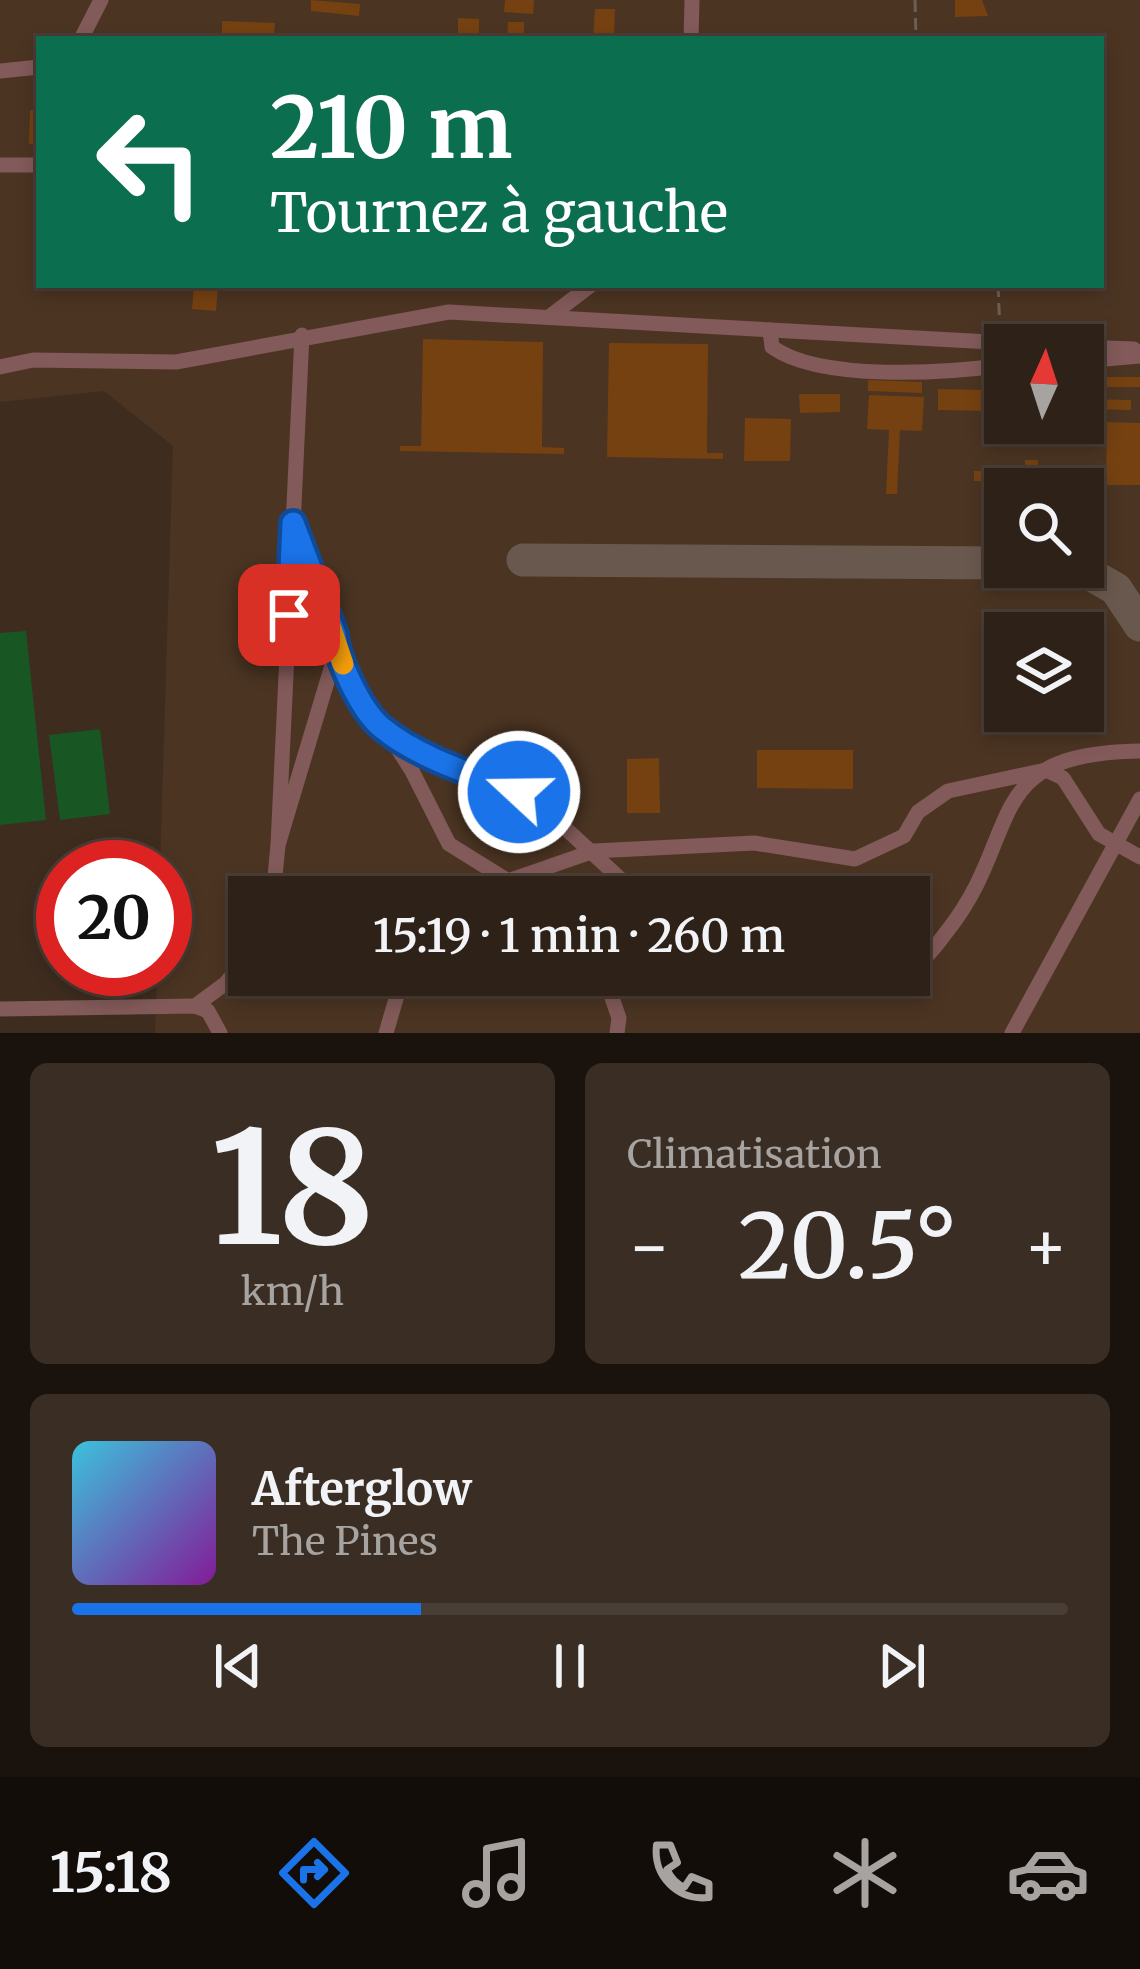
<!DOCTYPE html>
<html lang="fr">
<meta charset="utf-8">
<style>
body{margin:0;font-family:Merriweather,serif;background:#3a2e24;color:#f1f3f6;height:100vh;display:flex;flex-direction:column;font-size:45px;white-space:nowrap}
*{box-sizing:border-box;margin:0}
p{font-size:39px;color:#a7a3a1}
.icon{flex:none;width:66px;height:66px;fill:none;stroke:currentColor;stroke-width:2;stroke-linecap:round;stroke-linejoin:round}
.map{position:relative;height:1033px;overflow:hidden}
.details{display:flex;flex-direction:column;gap:30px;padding:30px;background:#19120d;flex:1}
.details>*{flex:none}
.top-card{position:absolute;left:36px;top:36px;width:1068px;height:252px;border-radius:0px;box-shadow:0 6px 18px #0003,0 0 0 3px #493e36;background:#0b6e4f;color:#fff;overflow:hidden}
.needle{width:78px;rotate:3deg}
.controls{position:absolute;left:984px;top:324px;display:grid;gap:24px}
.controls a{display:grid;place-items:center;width:120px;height:120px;border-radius:0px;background:#2e2117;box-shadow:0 6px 18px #0003,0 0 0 3px #493e36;font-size:60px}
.speed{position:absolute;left:36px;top:840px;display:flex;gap:24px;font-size:60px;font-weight:700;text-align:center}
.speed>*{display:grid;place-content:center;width:156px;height:156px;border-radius:50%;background:#2e2117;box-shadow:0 6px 18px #0003,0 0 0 3px #493e36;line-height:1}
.speed .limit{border:18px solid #d22;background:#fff;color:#111}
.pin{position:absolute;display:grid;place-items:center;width:102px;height:102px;color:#fff;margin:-51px;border-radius:24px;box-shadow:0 6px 18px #0006}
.me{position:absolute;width:132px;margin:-66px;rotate:291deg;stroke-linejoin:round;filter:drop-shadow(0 0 9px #0008)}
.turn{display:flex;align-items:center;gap:42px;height:252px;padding:0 36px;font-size:54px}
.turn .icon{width:156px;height:156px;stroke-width:2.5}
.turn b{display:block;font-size:84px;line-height:102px}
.big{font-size:90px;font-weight:600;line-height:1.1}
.details .tile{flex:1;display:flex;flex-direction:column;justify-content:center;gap:18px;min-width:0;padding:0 42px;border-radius:18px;background:#3a2e24}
.details .dial{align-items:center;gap:0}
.dial b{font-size:156px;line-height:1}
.song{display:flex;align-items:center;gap:36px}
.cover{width:144px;height:144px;border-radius:18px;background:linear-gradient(135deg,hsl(190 70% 55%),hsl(290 70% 35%))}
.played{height:12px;border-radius:6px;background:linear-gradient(90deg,#1a73e8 35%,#493e36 35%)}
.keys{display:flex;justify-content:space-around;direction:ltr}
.heat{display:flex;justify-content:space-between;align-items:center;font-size:66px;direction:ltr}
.details .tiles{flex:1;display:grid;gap:30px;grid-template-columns:1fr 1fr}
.tile:last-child{grid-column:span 2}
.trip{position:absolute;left:228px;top:876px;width:702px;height:120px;border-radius:0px;background:#2e2117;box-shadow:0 6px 18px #0003,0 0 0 3px #493e36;font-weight:600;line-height:120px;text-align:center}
.tab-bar{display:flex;height:192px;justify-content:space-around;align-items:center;background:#120d09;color:#a7a3a1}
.tab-bar .icon{width:84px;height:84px}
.tab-bar .current{color:#1a73e8}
.tab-bar b{font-size:54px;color:#f1f3f6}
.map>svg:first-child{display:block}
.built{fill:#4b3422;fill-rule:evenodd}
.green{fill:#185623}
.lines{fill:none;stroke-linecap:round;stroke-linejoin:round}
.taxiway{stroke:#69584d;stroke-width:33}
.building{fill:#754111}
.path{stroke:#6f5f53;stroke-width:3;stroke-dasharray:12 6;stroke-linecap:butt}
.minor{stroke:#825a59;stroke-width:15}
.route-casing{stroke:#114b97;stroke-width:30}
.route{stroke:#1a73e8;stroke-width:21}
.slow{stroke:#f59e0b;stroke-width:21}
</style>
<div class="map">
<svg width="1140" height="1033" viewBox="0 0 1140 1033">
<rect width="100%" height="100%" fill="#3e2c1f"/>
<path class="built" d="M0 0H1140V1033H155L157 969H165V867H160L173 446 104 391 0 402ZM39 39H1101V285H39ZM1005 345H1083V423H1005ZM1005 489H1083V567H1005ZM1005 633H1083V711H1005ZM249 897H909V975H249Z"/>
<g class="green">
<path d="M26 631 46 820 0 825V633Z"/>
<path d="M100 729 110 814 60 820 49 735Z"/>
</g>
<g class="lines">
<g class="taxiway">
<path d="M523 560 1005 563"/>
<path d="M1078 567 1116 589 1140 625"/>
</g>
</g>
<g class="building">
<path d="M311 0 360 4 359 16 311 11Z"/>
<path d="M505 0H534L533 14 504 12Z"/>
<path d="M955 0H982L988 16 955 17Z"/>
<path d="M595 9H615L614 39H593Z"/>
<path d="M458 18 479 19V39H458Z"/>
<path d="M222 21 275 23 274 34 222 33Z"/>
<path d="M508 22H524V39H507Z"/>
<path d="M30 110H39V144H29Z"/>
<path d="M194 285H218L216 311 192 309Z"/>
<path d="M423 339 543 342 542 447 564 448V454L400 451V446H421Z"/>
<path d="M609 343 708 344 707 453H723V459L607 457Z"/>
<rect x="1083" y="377" width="57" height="10"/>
<path d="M868 380 922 382V393L868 391Z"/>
<path d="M938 389 986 390 985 411 938 410Z"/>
<path d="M799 394H840V412L800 413Z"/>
<path d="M869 395 924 397 922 431 900 430 897 494H886L889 430 867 429Z"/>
<path d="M1083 399 1131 400V410L1083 409Z"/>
<path d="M745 418 791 419 790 461H744Z"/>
<path d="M1107 422 1140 423V485H1106Z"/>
<path d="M1025 460H1038V481H974V471L1025 470Z"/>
<path d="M757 750H853V789L757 788Z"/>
<path d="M659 758 660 813H627V759Z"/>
</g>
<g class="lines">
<g class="path">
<path d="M915 0 916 39"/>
<path d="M998 285 1000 331"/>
</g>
<g class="minor">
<path d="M81 39 101 0"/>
<path d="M691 39 692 0"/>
<path d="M0 71 39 67"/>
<path d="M0 165H39"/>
<path d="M549 317 591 285"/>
<path d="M770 330 772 347C821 382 946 373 1005 365"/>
<path d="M1083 347 1134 349"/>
<path d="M1083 361 1140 356"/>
<path d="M0 367 33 360 176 362 449 312 1043 345"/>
<path d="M336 652 412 771 449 844 534 897"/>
<path d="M387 730 539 804 640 897"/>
<path d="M278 845 302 335"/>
<path d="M273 897 278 845 336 652 335 634 297 532"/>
<path d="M487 897 508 881 594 851 754 843 855 859 904 836 918 812 948 791 1046 770 1063 778 1099 834 1140 857"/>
<path d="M909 970C926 960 936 946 948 930 1024 833 978 753 1140 751"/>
<path d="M604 975 619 1018 617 1033"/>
<path d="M805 975 850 984 901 975"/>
<path d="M195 1006 226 983 249 954"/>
<path d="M0 1009 195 1006 208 1011 220 1033"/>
<path d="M386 1033 403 975"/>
<path d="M1012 1033 1140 799"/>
</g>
</g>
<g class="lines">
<g class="route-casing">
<path id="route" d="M289 615 293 523 335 634C337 660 361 710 381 727 418 758 475 775 519 792"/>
</g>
<use href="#route" class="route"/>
<path class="slow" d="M313 575 343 664"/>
</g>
</svg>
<div class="controls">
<a><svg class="needle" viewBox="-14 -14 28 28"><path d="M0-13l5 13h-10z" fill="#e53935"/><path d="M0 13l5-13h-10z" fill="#a7a3a1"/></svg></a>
<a><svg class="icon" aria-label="search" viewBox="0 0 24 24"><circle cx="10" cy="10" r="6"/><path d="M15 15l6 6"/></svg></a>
<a><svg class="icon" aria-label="layers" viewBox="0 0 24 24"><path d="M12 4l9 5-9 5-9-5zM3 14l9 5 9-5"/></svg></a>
</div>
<div class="speed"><div class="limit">20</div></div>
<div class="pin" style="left:289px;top:615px;background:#d93025"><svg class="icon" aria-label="arrive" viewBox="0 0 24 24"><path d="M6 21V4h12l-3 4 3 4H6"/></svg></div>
<svg class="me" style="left:519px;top:792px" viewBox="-20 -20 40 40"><circle r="17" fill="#1a73e8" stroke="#fff" stroke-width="3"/><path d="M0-11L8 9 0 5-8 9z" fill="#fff"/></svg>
<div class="trip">15:19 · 1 min · 260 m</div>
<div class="top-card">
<div class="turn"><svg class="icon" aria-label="left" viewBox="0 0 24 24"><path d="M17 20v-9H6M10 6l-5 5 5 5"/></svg><div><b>210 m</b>Tournez à gauche</div></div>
</div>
</div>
<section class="details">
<div class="tiles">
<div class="tile dial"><b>18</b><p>km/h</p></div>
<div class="tile"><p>Climatisation</p>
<div class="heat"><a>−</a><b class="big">20.5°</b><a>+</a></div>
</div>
<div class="tile">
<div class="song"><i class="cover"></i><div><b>Afterglow</b><p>The Pines</p></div></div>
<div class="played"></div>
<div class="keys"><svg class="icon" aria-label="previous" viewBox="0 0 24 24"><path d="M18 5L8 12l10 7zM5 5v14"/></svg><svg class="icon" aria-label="pause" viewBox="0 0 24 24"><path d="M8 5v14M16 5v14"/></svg><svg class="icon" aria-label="next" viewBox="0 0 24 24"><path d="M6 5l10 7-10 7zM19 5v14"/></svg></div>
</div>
</div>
</section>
<nav class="tab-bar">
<b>15:18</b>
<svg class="icon current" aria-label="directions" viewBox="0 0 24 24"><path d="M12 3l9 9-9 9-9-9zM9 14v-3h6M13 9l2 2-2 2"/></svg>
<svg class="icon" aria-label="music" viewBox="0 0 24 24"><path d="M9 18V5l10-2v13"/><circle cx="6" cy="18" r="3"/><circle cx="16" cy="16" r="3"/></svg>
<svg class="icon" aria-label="phone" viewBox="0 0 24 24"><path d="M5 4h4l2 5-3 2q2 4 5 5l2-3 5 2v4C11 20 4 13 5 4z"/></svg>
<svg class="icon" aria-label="climate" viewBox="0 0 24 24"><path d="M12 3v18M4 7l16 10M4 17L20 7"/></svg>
<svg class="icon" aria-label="car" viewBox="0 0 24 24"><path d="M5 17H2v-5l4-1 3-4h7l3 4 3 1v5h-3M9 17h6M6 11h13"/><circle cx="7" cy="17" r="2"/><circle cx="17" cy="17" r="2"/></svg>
</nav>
